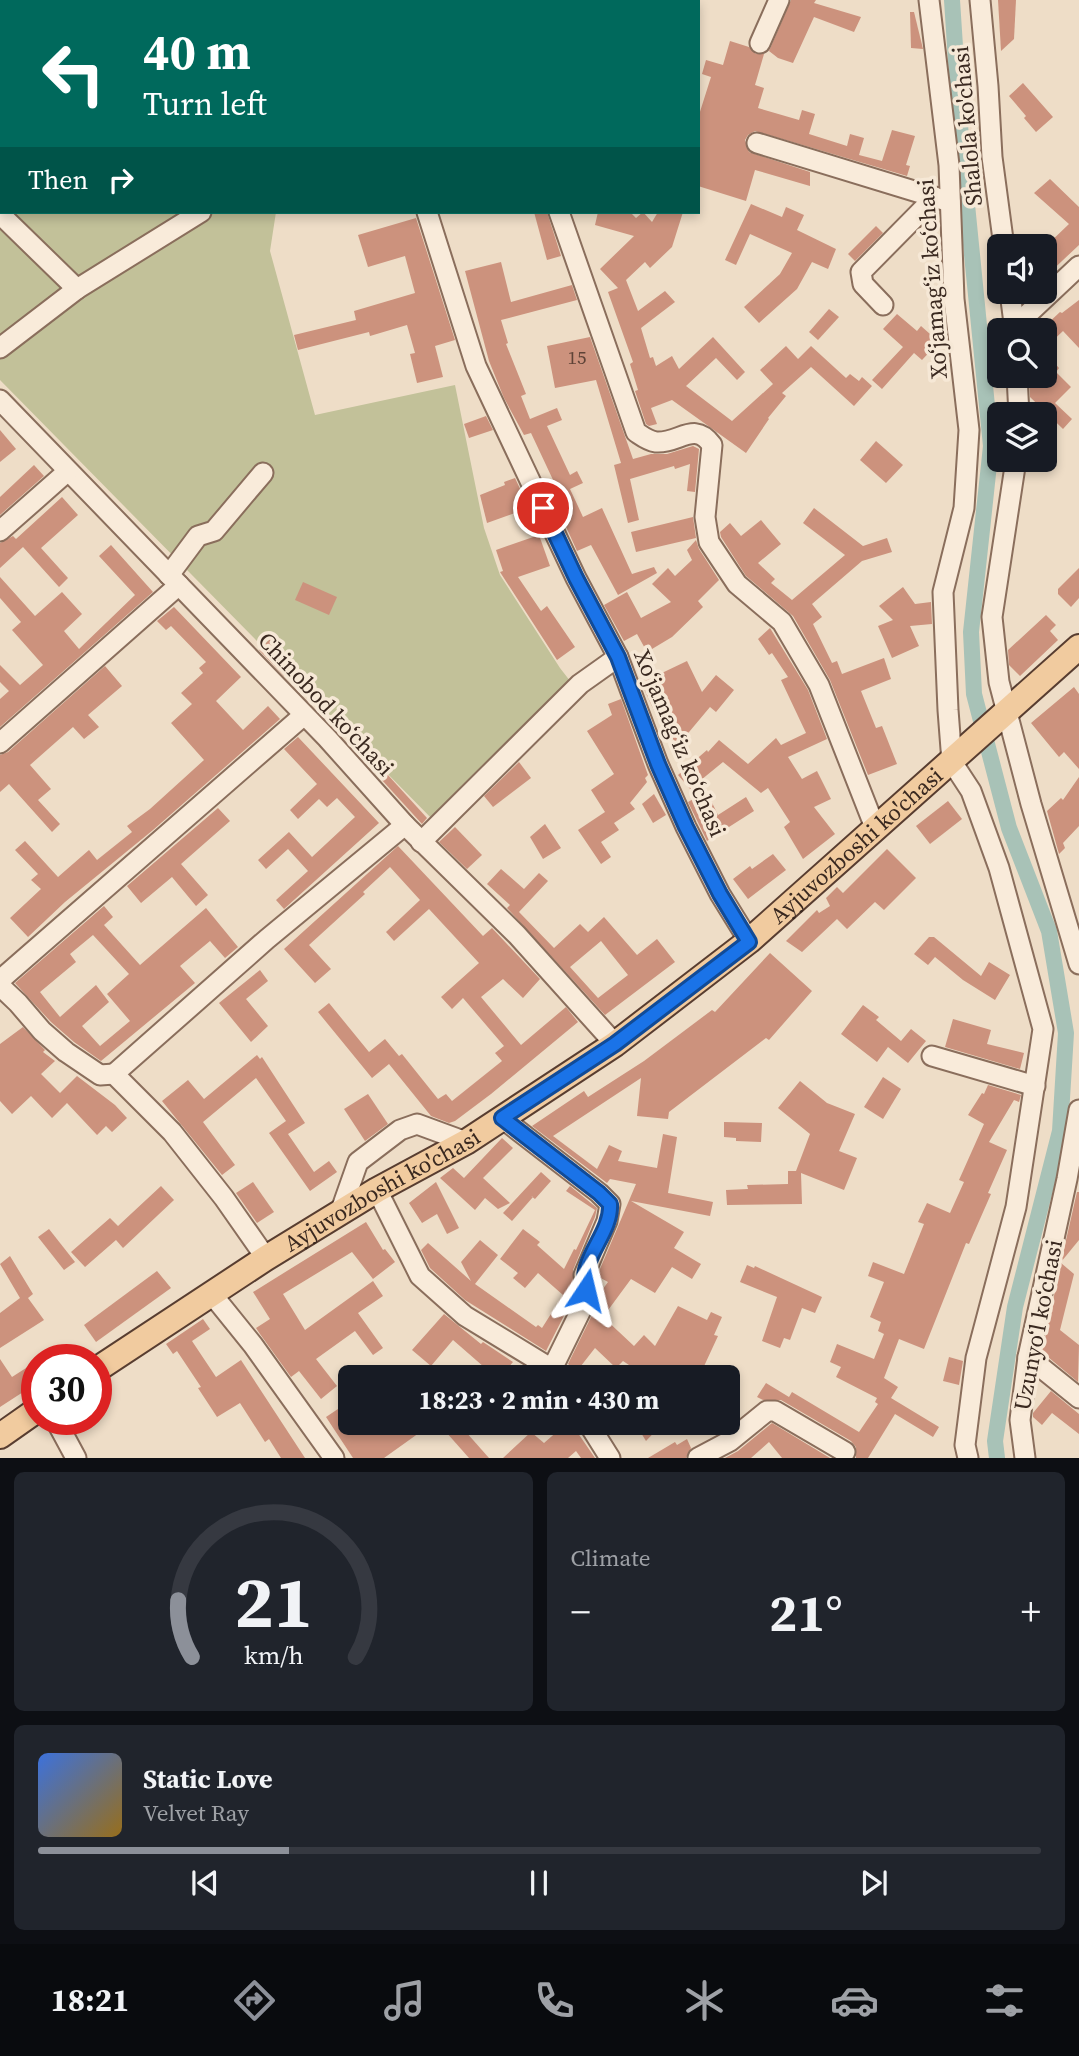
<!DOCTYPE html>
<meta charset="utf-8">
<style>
body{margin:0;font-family:"Source Serif 4",serif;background:#20242c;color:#f1f3f6;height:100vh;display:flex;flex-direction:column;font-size:26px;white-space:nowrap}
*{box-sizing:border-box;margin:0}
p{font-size:23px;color:#9ea1a6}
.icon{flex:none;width:38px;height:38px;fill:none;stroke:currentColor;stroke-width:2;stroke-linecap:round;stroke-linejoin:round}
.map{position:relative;height:1458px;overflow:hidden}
.side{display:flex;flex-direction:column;gap:14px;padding:14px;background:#0d0f14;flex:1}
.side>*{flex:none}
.banner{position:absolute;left:0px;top:0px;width:700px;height:214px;box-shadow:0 4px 10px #0003;background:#00695c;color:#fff;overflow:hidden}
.fabs{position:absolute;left:987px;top:234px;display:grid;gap:14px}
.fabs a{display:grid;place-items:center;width:70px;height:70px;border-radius:10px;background:#171b24;box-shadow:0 4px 10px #0003;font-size:35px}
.speed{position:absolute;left:21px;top:1344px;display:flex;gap:14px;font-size:35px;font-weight:700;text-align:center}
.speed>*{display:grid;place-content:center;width:91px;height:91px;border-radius:50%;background:#171b24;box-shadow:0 4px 10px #0003;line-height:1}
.speed .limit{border:10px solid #d22;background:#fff;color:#111}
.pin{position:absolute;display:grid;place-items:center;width:60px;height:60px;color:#fff;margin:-30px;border:4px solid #fff;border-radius:50%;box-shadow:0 2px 7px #0007}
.me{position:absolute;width:77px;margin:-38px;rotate:10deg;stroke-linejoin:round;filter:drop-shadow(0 0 5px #0008)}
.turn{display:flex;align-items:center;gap:24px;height:147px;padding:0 28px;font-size:32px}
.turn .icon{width:91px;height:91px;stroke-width:2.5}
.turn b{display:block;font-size:49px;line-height:60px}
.then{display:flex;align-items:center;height:66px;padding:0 28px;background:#0003;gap:14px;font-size:26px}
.big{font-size:52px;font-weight:700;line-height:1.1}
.side .widget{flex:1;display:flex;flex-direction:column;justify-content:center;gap:10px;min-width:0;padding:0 24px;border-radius:10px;background:#20242c}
.side .dial{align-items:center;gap:0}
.dial svg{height:182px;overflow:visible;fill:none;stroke:#363941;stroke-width:7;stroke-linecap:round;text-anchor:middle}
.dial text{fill:#f1f3f6;stroke:none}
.song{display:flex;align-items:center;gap:21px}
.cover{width:84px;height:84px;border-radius:10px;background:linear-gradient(135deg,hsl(220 70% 55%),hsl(40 70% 35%))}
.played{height:7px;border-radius:4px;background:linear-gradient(90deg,#8c9099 25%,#363941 25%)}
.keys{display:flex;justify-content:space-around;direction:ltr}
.heat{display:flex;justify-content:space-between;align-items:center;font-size:38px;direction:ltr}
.side .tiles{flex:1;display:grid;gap:14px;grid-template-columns:1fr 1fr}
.widget:last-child{grid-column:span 2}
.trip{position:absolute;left:338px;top:1365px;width:402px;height:70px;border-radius:10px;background:#171b24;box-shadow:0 4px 10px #0003;font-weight:700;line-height:70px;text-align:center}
.tab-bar{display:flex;height:112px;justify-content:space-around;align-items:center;background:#090b0e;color:#9ea1a6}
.tab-bar .icon{width:49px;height:49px}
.tab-bar .selected{color:#8c9099}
.tab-bar b{font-size:32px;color:#f1f3f6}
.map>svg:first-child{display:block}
.cemetery{fill:#c2c199}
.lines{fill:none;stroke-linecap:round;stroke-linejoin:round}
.canal{stroke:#a8c2b7;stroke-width:16}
.building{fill:#cc927d;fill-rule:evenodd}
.minor-casing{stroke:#8a6e5c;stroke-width:23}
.major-casing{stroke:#583d30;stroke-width:28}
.minor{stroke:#f9ebda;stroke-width:19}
.major{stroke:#f1cb9f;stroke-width:24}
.route-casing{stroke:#114b97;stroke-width:18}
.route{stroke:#1a73e8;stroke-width:12}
.labels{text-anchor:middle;stroke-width:7;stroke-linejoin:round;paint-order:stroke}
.number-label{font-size:19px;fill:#5e4337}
.street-label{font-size:23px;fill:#3a2920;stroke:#f6e8d6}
</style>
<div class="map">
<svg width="1079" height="1458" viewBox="0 0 1079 1458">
<rect width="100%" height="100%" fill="#eeddc7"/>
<path class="cemetery" d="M0 0H298L2 2V212H276L270 251 315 415 455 385 484 528 500 575 560 668 574 686 439 826 0 380Z"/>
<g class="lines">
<path class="canal" d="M952 0 962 154 991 446 971 632 974 694 1009 828 1049 931 1066 1033 1060 1131 1015 1307 995 1441 997 1458"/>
</g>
<g class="building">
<path d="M791 0H816L814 3 861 17 854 32 814 17 793 63 778 58 769 51Z"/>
<path d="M998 0H1016L1014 39 1001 51Z"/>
<path d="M910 12H914L923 49 911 48Z"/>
<path d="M730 41 749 47 756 54H764L755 85 764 88 758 108 799 120 802 110 815 114 809 134 847 146 850 134 864 138 859 155 882 161 892 130 915 136 906 165 910 166 907 176 755 131 748 135 745 140 749 152 810 172V186L755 170 746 201 698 186V118L711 77 702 74 706 60 723 65Z"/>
<path d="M1023 83 1053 117 1036 132 1024 118 1026 116 1009 96Z"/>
<path d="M1050 179 1079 207V245L1045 277V247L1069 224 1034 193Z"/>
<path d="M751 204 782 217 786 207 804 215 797 230 836 249 828 269 812 262 797 289 759 323 744 307 780 274 792 253 750 234 736 265 725 260Z"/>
<path d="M534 212H547L561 256 547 260Z"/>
<path d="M598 212H630L636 218 643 212 652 222 658 212H683L672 247 650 268 645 262 626 280 638 311 665 291 675 302 641 328 650 358 653 357 656 366 672 356 679 369 713 337 745 372 737 380 716 358 686 386 732 421 773 384 760 370 786 346 798 359 811 346 846 378 850 374 859 381 862 377 872 386 854 406 811 367 782 393 786 396 768 418 769 419 746 453 672 400 651 408 657 424 649 426 646 424 635 391 638 390 630 364 633 362 608 292 618 288 600 269 634 236 595 225Z"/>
<path d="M416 218 455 340 435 346 443 377 417 383 410 354 415 353 407 325 370 336 369 332 298 350 294 335 356 320 354 311 415 293 405 256 368 267 358 235Z"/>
<path d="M876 226 883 233 855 261 848 254Z"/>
<path d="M501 262 511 302 572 285 577 300 501 320 508 343 506 344 526 394 521 396 530 419 557 408 562 420 547 426 570 475 577 471 583 483 570 489 583 517 602 508 632 574 654 567 657 573 618 595 591 545 577 551 547 485 554 482 531 433 524 435 504 398 489 361 465 271Z"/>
<path d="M1079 300V348L1063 331 1045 348V326L1060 312 1062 313Z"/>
<path d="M829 309 839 317 818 340 809 332Z"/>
<path d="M897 314 917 331 921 326 939 342 922 360 914 353 882 389 872 380 903 347 883 329Z"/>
<path d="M590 337 633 459 651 454H667L693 446 699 449 695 492 687 491 690 464 675 469 674 466 630 479 639 520 628 523 614 465 621 463 596 380 555 388 547 346Z"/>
<path d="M1045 353 1059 368 1056 372 1071 387 1055 403 1072 419 1063 429 1030 397 1029 379 1032 376H1045Z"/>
<path d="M486 416 493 430 469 438 464 424Z"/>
<path d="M0 430 16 449 0 462Z"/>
<path d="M876 441 903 465 886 483 860 460Z"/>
<path d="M34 465 44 476 0 515V497Z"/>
<path d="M515 478 529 508 487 523 480 495 505 485 504 482Z"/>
<path d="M62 497 78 515 41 548 68 578 59 587 23 547 0 568V543L13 536 16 539Z"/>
<path d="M814 508 863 546 887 538 892 552 862 561 812 604 822 617 813 624 832 663 837 661 842 674 884 658 891 679 861 691 876 728 882 726 897 764 868 775 830 680 793 616 746 576 721 537 720 532 730 523 741 536 761 520 781 544 758 563 775 579 771 583 792 600 845 555 803 523Z"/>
<path d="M693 517 696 538 636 552 631 532Z"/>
<path d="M539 535 550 566 518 577 541 611 547 606 575 647 557 660 500 572 503 571 496 550Z"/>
<path d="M696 540 699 549 719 580 698 601 703 607 672 637 647 652 637 634 624 641 604 605 627 592 641 618 671 602 652 584 668 568 675 576 692 560 687 550Z"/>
<path d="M111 545 153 592 0 727V699L9 691 0 682V665L20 685 43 665 12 630 21 622 0 598V577L35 616 62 592 82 614 64 631 79 649 135 595 99 556Z"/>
<path d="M1079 568V598L1071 607 1058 594V589Z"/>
<path d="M303 582 337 597 329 615 295 600Z"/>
<path d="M903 587 915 604 931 602 932 624 910 626 919 646 892 658 878 626 893 620 879 606Z"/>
<path d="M174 607 241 677 216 701 243 730 268 706 280 719 153 830 65 902 28 937 10 918 41 889 31 880 38 874 15 850 25 841 58 877 89 850 97 860 132 832 127 826 150 809 204 760 171 723 192 704 181 693 203 673 199 668 206 662 171 626 166 630 157 621Z"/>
<path d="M1046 615 1056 625 1050 631 1058 640 1020 676 1009 665 1008 650Z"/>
<path d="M770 628 808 690 827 739 788 757 802 779 817 771 831 799 814 807 835 834 803 859 784 827 790 822 768 788 761 793 723 762 701 780 718 815 746 797 754 811 707 841 688 802 697 797 678 775 707 750 708 752 719 740 748 764 776 738 781 745 806 733 781 680 788 677 772 653 769 655 758 639Z"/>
<path d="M271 638 286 653 281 658 292 669 284 676 259 650Z"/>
<path d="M687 661 702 692 716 675 734 690 716 712 710 707 679 744 664 732 643 687V682Z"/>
<path d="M105 666 122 686 88 715 99 727 84 739 73 727 30 765 51 789 38 800 60 824 52 832 9 784 0 792V755L8 752Z"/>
<path d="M1074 687 1079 694V769L1064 752 1059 757 1031 723Z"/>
<path d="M621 699 648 775 645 778 647 782 630 803 635 809 614 823 619 830 601 842 611 857 601 864 578 830 605 812 591 790 614 774 587 731 612 715 608 704Z"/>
<path d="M298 737 379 823 284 909 276 900 308 871 288 849 266 869 258 860 289 832 312 857 355 817 337 798 327 807 319 799 298 819 290 810 317 784 284 749Z"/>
<path d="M519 762 531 778 493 807 484 796Z"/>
<path d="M377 763 427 818 422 824 371 768Z"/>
<path d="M1079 777V826L1063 843 1065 848 1059 854 1047 811 1061 798 1063 800Z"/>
<path d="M654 794 666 815 653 823 642 804Z"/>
<path d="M948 801 962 819 930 844 916 826Z"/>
<path d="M218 808 230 821 181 864 208 895 196 906 172 877 141 903 127 886Z"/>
<path d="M545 824 561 848 543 859 530 837Z"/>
<path d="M455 827 482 855 467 869 439 842Z"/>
<path d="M398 846 483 936 492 928 540 979 523 998 503 979 481 997 521 1045 566 1007 578 1022 491 1094 455 1121 449 1123 431 1116 389 1064 372 1078 318 1012 329 1003 369 1052 385 1039 399 1056 402 1054 438 1099 446 1094 452 1101 502 1061 495 1053 504 1046 463 998 452 1009 441 997 479 963 429 909 394 941 386 932 420 900 390 867 363 892 365 894 309 945 331 969 315 983 284 949Z"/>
<path d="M887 849 916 878 884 910 875 902 847 929 837 919 802 952 786 941 817 910 819 913 830 906 826 898 837 887 843 893Z"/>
<path d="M773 854 786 870 748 899 733 879 750 866 752 869Z"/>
<path d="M501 869 524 889 539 873 548 881 519 912 554 948 580 924 588 932 604 917 637 955 657 939 675 962 605 1015 507 908 510 905 487 884ZM601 941 628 975 598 998 570 967Z"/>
<path d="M104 906 113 917 104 925 140 965 206 908 238 947 225 958 210 941 180 966 195 983 101 1061 74 1042 51 1022 15 983ZM93 935 129 974 107 994 130 1021 100 1046 82 1026 109 1002 96 985 60 1017 40 992 76 962 70 954Z"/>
<path d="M929 937H934L981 976 989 962 1010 975 995 1000 963 980 935 957 928 965 914 954Z"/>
<path d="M770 953 812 991 769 1040 766 1038 669 1112 668 1119 637 1116 641 1078 553 1136 597 1169 609 1145 622 1151 618 1161 657 1168 663 1134 677 1137 668 1193 713 1202 710 1216 631 1201 684 1232 674 1248 701 1264 692 1279 672 1267 655 1293 631 1279 603 1317 634 1346 644 1335 655 1346 678 1306 707 1320 711 1312 722 1317 714 1335 718 1336 699 1377H647L623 1361 616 1368 595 1348 577 1371 568 1364 595 1309 597 1297 608 1282 597 1276 636 1184 610 1179 607 1183 532 1126 584 1091 588 1097 644 1061 712 1010 715 1012Z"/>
<path d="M260 970 268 981 246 999 268 1026 251 1042 219 1003Z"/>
<path d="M863 1005 879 1017 876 1020 901 1041 911 1029 926 1041 908 1063 888 1047 877 1062 841 1034Z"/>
<path d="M953 1019 991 1030 987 1044 1024 1053 1020 1069 945 1047Z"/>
<path d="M23 1027 45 1050 43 1052 55 1061 41 1074 60 1093 77 1076 115 1105 127 1118 112 1132 106 1126 97 1135 67 1103 52 1118 31 1096 12 1114 0 1101V1044Z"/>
<path d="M257 1055 260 1059 262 1057 305 1123 288 1134 314 1172 329 1161 337 1172 310 1191 269 1133 286 1121 256 1078 203 1122 235 1165 222 1175 162 1101 188 1080 204 1099Z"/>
<path d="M883 1077 901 1089 883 1119 864 1107Z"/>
<path d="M800 1081 827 1103 855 1114 839 1151 857 1158 844 1190 801 1173 802 1204 727 1205 726 1190 748 1189 747 1185 788 1184V1171H796L810 1134 778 1108Z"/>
<path d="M988 1085 1021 1095 1019 1102 1014 1100 989 1142 1007 1150 988 1193 991 1194 969 1244 966 1243 924 1349 899 1339 884 1378 898 1387 891 1398 939 1427 933 1437 895 1414 868 1458H856V1447L851 1441 781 1400H763L757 1397 766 1383 789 1397 792 1392 859 1432 878 1404 875 1402 877 1398 836 1377 841 1367 830 1362 837 1344 874 1359 884 1334 878 1331 881 1322 870 1317 884 1282 868 1276 873 1262 904 1274 924 1224 918 1222 927 1203 950 1213 964 1182 959 1180 984 1124 968 1115 982 1093 984 1094Z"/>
<path d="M368 1094 388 1124 365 1141 344 1109Z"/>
<path d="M724 1122 762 1123 761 1142 736 1141V1138L724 1137Z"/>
<path d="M502 1138 513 1148 483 1178 510 1203 498 1209 485 1198 475 1210 440 1178 453 1168 464 1178Z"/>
<path d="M541 1172 551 1181 535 1199 531 1196 533 1197 512 1221 503 1213Z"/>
<path d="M253 1182 274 1212 257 1223 236 1193Z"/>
<path d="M436 1182 459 1228 447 1234 437 1214 422 1223 409 1203Z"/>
<path d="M161 1186 174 1200 123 1248 116 1240 85 1267 71 1252 110 1218 118 1226Z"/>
<path d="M570 1186 597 1208 595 1217 573 1270V1283L568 1289 573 1295 572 1300 546 1351 465 1300 430 1268 421 1250 428 1243 471 1281 461 1262 480 1240 498 1255 475 1284 536 1327 538 1325 542 1328 563 1295 538 1273 525 1288 513 1278 518 1273 500 1259 523 1229 540 1242 537 1245 564 1269 574 1249 576 1250 595 1210 566 1191Z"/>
<path d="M1077 1192H1079V1240L1061 1262Z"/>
<path d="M366 1222 383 1250 385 1249 395 1262 373 1279 352 1252 283 1294 305 1330 373 1281 383 1296 358 1313 383 1348 373 1355 355 1331 316 1359 337 1386 321 1399 299 1371 291 1377 260 1334 256 1328 270 1319 253 1292Z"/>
<path d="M49 1229 75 1262 64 1270 38 1237Z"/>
<path d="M10 1256 33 1294 28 1298 44 1320 0 1348V1313L20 1298 0 1264Z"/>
<path d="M1061 1263 1074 1274 1060 1330 1079 1345 1078 1382 1042 1352Z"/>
<path d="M747 1265 754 1268 755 1266 822 1297 815 1313 802 1308 790 1340 784 1338 780 1348 762 1341 777 1297 740 1282Z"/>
<path d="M157 1271 171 1288 96 1342 84 1325Z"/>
<path d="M444 1314 481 1344 483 1342 513 1362 500 1377H475L484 1367 453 1340 431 1366 412 1350Z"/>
<path d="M203 1319 210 1329 192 1341 216 1377 241 1360 305 1458H281L269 1439 265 1442 240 1403 217 1417 198 1388 201 1387 177 1351 173 1354 166 1344Z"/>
<path d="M949 1357 963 1361 959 1385 943 1381Z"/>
<path d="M0 1359 12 1377 37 1361V1383L0 1407Z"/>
<path d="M1051 1391 1079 1414V1434L1052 1413 1042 1425 1033 1417V1413Z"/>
<path d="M338 1409 347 1423H433L384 1458H353L326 1417Z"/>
<path d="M438 1423H458L489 1458H469Z"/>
<path d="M567 1423H571L595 1458H581L576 1451 568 1458H503L531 1432 544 1443Z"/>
<path d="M635 1423H663L646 1441Z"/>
<path d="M772 1423 830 1458H782L769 1442 751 1458H725L738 1451Z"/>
<path d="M687 1439 691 1448 686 1458H648L675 1442 677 1445Z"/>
</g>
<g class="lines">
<g class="minor-casing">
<g id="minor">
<path d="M929 0 949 165 954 299 969 430 964 508 943 592 948 710 952 762 971 791 999 868 1043 1029 1016 1207 976 1358 965 1445 968 1458"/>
<path d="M980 0 988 86 992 157 1004 247"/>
<path d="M396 2V0"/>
<path d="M534 2 535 0"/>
<path d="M760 43 779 0"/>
<path d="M757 143 950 202"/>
<path d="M427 212 476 366 576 578 618 657 658 764 686 827 720 894 749 941"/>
<path d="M559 212 636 432C642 436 648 441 656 442 679 444 694 420 712 445L705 517 709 542 737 584 782 622 819 685 876 830"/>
<path d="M0 214 77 289"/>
<path d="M1010 292 1015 331"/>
<path d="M883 305 863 284 861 272 935 197"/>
<path d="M1015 326 1079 266"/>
<path d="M0 348 77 289 201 212"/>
<path d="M1017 376 1019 415"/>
<path d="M0 400 327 738 405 825 517 935 615 1044"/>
<path d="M1016 460 992 617 999 682 1031 804 1079 964"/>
<path d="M0 531 68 471"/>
<path d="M169 575 198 536 214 531 263 473"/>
<path d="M0 743 179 585"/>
<path d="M421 842 580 684 618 657"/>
<path d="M0 980 304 715"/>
<path d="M0 986 18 1003 42 1031 66 1052 100 1075 114 1074"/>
<path d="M932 1056 1035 1086"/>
<path d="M377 1190 420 1276 465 1316 552 1369 584 1304 586 1290 584 1275 607 1221 610 1204 599 1193 502 1118"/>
<path d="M340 1213 358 1162 400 1130 417 1124 466 1142"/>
<path d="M266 1258 224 1198 172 1132 114 1074 267 939 405 825"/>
<path d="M211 1293 253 1345 334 1458"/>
<path d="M1028 1357 1079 1398"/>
<path d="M55 1419 76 1458"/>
<path d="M588 1423 610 1458"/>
<path d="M698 1458 730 1441 767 1411H775L845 1452"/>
<path d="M1025 1458 1020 1420 1028 1357 1067 1179 1079 1110"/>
</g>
</g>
<g class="major-casing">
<g id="major">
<path id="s1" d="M96 1370 266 1258 377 1190 466 1142 615 1044 749 941 1079 647"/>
<path d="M0 1436 37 1410"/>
</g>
</g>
<use href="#minor" class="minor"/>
<use href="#major" class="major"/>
</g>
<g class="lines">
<g class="route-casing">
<path id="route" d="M543 508 576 578 618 657 658 764 686 827 720 894 749 942 615 1044 502 1118 599 1193 610 1204C612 1234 578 1259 586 1290"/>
</g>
<use href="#route" class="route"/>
</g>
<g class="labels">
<g class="number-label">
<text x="577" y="364">15</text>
</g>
<g class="street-label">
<text transform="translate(967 126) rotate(-95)" y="8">Shalola ko'chasi</text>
<text transform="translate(932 279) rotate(-94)" y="8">Xoʻjamagʻiz koʻchasi</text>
<text transform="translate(326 704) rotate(47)" y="8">Chinobod koʻchasi</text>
<text transform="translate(680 743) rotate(67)" y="8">Xoʻjamagʻiz koʻchasi</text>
<text dy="8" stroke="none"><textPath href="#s1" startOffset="926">Ayjuvozboshi ko'chasi</textPath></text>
<text dy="8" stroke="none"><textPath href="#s1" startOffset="338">Ayjuvozboshi ko'chasi</textPath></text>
<text transform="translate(1038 1325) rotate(-79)" y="8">Uzunyoʻl koʻchasi</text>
</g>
</g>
</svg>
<div class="fabs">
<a><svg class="icon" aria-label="sound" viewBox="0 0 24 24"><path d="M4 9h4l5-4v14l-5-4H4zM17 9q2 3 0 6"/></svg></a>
<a><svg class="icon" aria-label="search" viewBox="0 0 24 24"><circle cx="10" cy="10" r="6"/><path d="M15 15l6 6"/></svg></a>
<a><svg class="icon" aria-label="layers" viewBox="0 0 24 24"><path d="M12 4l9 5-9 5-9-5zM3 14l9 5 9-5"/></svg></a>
</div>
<div class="speed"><div class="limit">30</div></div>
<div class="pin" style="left:543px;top:508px;background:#d93025"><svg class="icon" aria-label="arrive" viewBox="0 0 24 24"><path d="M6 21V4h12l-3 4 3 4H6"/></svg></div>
<svg class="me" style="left:586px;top:1290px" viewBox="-20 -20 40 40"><path d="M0-17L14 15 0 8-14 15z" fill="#1a73e8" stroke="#fff" stroke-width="4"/></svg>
<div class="trip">18:23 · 2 min · 430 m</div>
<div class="banner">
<div class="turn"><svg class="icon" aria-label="left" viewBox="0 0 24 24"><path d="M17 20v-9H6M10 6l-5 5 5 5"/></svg><div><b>40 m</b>Turn left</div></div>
<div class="then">Then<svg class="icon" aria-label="right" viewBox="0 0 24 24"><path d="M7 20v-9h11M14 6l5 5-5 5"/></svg></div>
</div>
</div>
<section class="side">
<div class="tiles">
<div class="widget dial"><svg viewBox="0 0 100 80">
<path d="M14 69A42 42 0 1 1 86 69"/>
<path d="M14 69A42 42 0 0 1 8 44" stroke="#8c9099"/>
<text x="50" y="56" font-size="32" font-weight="700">21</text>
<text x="50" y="72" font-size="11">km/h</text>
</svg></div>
<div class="widget"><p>Climate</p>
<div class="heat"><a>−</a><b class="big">21°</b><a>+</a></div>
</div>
<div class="widget">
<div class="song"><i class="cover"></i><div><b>Static Love</b><p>Velvet Ray</p></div></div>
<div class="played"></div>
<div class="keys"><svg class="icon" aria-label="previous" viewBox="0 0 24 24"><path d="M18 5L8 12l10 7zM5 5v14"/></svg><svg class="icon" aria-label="pause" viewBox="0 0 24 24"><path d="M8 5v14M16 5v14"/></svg><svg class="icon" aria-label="next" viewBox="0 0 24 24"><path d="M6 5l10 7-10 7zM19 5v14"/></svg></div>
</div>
</div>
</section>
<nav class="tab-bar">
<b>18:21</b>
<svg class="icon selected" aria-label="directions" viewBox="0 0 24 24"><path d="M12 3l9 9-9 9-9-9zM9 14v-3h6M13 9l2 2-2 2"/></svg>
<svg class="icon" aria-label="music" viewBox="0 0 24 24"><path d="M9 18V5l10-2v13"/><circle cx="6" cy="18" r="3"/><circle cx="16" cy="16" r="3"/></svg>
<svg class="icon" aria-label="phone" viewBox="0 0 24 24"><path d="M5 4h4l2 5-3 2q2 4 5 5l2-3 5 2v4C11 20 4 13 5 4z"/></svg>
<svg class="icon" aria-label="climate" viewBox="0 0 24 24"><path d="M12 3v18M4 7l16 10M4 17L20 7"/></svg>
<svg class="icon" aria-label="car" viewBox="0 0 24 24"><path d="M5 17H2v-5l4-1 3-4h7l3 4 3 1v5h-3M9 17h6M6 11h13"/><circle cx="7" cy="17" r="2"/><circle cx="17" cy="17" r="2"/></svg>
<svg class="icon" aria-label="filters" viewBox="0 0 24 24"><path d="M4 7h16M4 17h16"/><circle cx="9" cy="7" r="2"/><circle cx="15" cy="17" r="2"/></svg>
</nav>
